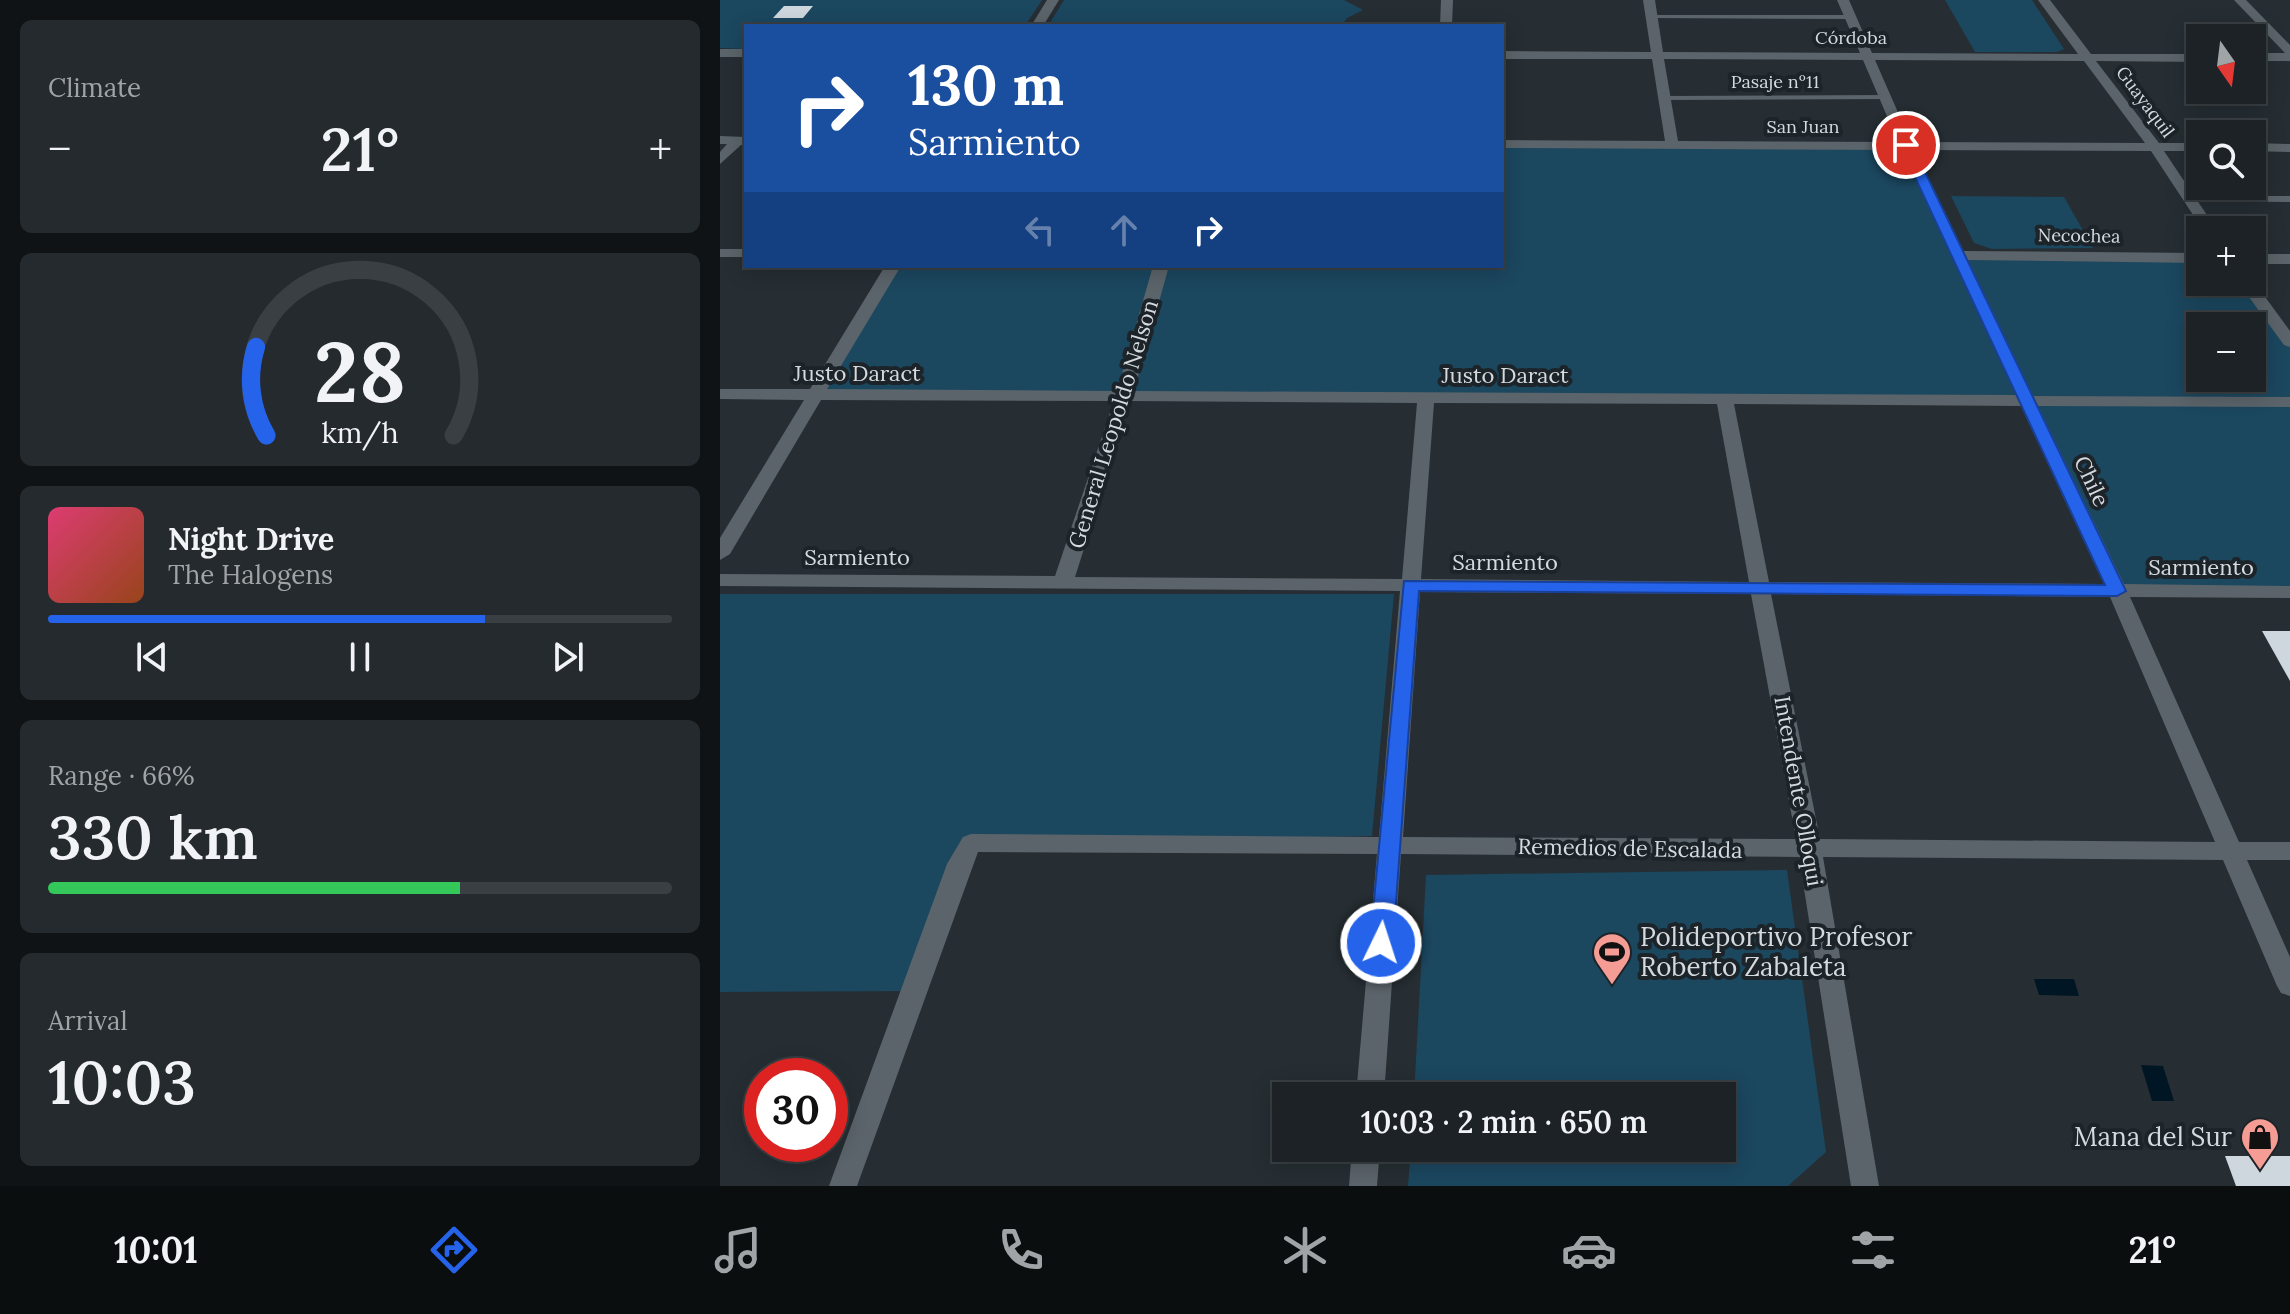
<!DOCTYPE html>
<meta charset="utf-8">
<style>
body{margin:0;font-family:Lora,serif;background:#252a2e;color:#f1f3f6;height:100vh;display:flex;flex-direction:column;font-size:30px;white-space:nowrap}
*{box-sizing:border-box;margin:0}
p{font-size:26px;color:#a0a4a7}
.icon{flex:none;width:44px;height:44px;fill:none;stroke:currentColor;stroke-width:2;stroke-linecap:round;stroke-linejoin:round}
.map{position:relative;flex:1;overflow:hidden}
.panel{display:flex;flex-direction:column;gap:20px;padding:20px;background:#0f1315;width:720px}
.panel>*{flex:none}
.top-card{position:absolute;left:24px;top:24px;width:760px;height:244px;border-radius:0px;box-shadow:0 4px 20px #0003,0 0 0 2px #3a3f43;background:#1a4fa0;color:#fff;overflow:hidden}
.needle{width:52px;rotate:166deg}
.fabs{position:absolute;left:1466px;top:24px;display:grid;gap:16px}
.fabs a{display:grid;place-items:center;width:80px;height:80px;border-radius:0px;background:#1c2226;box-shadow:0 4px 20px #0003,0 0 0 2px #3a3f43;font-size:40px}
.speed{position:absolute;left:24px;top:1058px;display:flex;gap:16px;font-size:40px;font-weight:700;text-align:center}
.speed>*{display:grid;place-content:center;width:104px;height:104px;border-radius:50%;background:#1c2226;box-shadow:0 4px 20px #0003,0 0 0 2px #3a3f43;line-height:1}
.speed .limit{border:12px solid #d22;background:#fff;color:#111}
.pin{position:absolute;display:grid;place-items:center;width:68px;height:68px;color:#fff;margin:-34px;border:4px solid #fff;border-radius:50%;box-shadow:0 2px 8px #0007}
.me{position:absolute;width:88px;margin:-44px;rotate:4deg;stroke-linejoin:round;filter:drop-shadow(0 0 6px #0008)}
.turn{display:flex;align-items:center;gap:28px;height:168px;padding:0 32px;font-size:36px}
.turn .icon{width:104px;height:104px;stroke-width:2.5}
.turn b{display:block;font-size:56px;line-height:68px}
.lanes{display:flex;align-items:center;height:76px;padding:0 32px;background:#0003;justify-content:center;gap:40px;direction:ltr}
.lanes .off{opacity:.35}
.big{font-size:60px;font-weight:600;line-height:1.1}
.panel .card{flex:1;display:flex;flex-direction:column;justify-content:center;gap:12px;min-width:0;padding:0 28px;border-radius:12px;background:#252a2e}
.panel .dial{align-items:center;gap:0}
.dial svg{height:208px;overflow:visible;fill:none;stroke:#3a3f43;stroke-width:7;stroke-linecap:round;text-anchor:middle}
.dial text{fill:#f1f3f6;stroke:none}
.song{display:flex;align-items:center;gap:24px}
.cover{width:96px;height:96px;border-radius:12px;background:linear-gradient(135deg,hsl(340 70% 55%),hsl(20 70% 35%))}
.played{height:8px;border-radius:4px;background:linear-gradient(90deg,#2563eb 70%,#3a3f43 70%)}
.keys{display:flex;justify-content:space-around;direction:ltr}
.heat{display:flex;justify-content:space-between;align-items:center;font-size:44px;direction:ltr}
.charge{height:12px;border-radius:6px;background:linear-gradient(90deg,#34c759 66%,#3a3f43 0)}
.trip{position:absolute;left:552px;top:1082px;width:464px;height:80px;border-radius:0px;background:#1c2226;box-shadow:0 4px 20px #0003,0 0 0 2px #3a3f43;font-weight:600;line-height:80px;text-align:center}
.menu{display:flex;height:128px;justify-content:space-around;align-items:center;background:#0b0e0f;color:#a0a4a7}
.menu .icon{width:56px;height:56px}
.menu .current{color:#2563eb}
.menu b{font-size:36px;color:#f1f3f6}
main{display:flex;flex:1;min-height:0}
.map>svg:first-child{display:block}
.green{fill:#1b475f;fill-rule:evenodd}
.water{fill:#001624}
.building{fill:#cdd7dd}
.lines{fill:none;stroke-linecap:round;stroke-linejoin:round}
.service{fill:#5b646a;fill-rule:evenodd}
.minor{fill:#5b646a;fill-rule:evenodd}
.route{fill:#2563eb;stroke:#184099;stroke-width:2}
.labels{text-anchor:middle;stroke-width:8;stroke-linejoin:round;paint-order:stroke}
.far-street-label{font-size:18px;fill:#d5dade;stroke:#1c2429}
.street-label{font-size:22px;fill:#d5dade;stroke:#1c2429}
.near-poi-label{font-size:26px;fill:#d5dade;stroke:#1c2429;text-anchor:start}
</style>
<main>
<section class="panel">
<div class="card"><p>Climate</p>
<div class="heat"><a>−</a><b class="big">21°</b><a>+</a></div>
</div>
<div class="card dial"><svg viewBox="0 0 100 80">
<path d="M14 69A42 42 0 1 1 86 69"/>
<path d="M14 69A42 42 0 0 1 10 35" stroke="#2563eb"/>
<text x="50" y="56" font-size="32" font-weight="700">28</text>
<text x="50" y="72" font-size="11">km/h</text>
</svg></div>
<div class="card">
<div class="song"><i class="cover"></i><div><b>Night Drive</b><p>The Halogens</p></div></div>
<div class="played"></div>
<div class="keys"><svg class="icon" aria-label="previous" viewBox="0 0 24 24"><path d="M18 5L8 12l10 7zM5 5v14"/></svg><svg class="icon" aria-label="pause" viewBox="0 0 24 24"><path d="M8 5v14M16 5v14"/></svg><svg class="icon" aria-label="next" viewBox="0 0 24 24"><path d="M6 5l10 7-10 7zM19 5v14"/></svg></div>
</div>
<div class="card"><p>Range · 66%</p><b class="big">330 km</b><div class="charge"></div></div>
<div class="card"><p>Arrival</p><b class="big">10:03</b></div>
</section>
<div class="map">
<svg width="1570" height="1186" viewBox="0 0 1570 1186">
<rect width="100%" height="100%" fill="#262e33"/>
<g class="green">
<path d="M0 0H322L305 26H26V49L0 48Z"/>
<path d="M344 0H624L643 10 627 18 621 26H328Z"/>
<path d="M1225 0H1312L1344 49 1337 52H1255Z"/>
<path d="M782 144 1186 145 1238 255 1480 258V282H1526L1570 343V592L1397 591 1306 400 96 395 173 266H782ZM1480 326H1532V378H1480Z"/>
<path d="M1231 196 1344 197 1373 248 1272 249 1254 243Z"/>
<path d="M0 594H674L652 836 251 843 194 991 0 992Z"/>
<path d="M1067 870 1106 1152 1068 1186H688L691 1148H1002V1096H694L706 875Z"/>
</g>
<g class="water">
<path d="M1314 979H1354L1359 996 1319 995Z"/>
<path d="M1421 1065 1443 1066 1454 1101H1432Z"/>
</g>
<g class="building">
<path d="M64 6H93L83 18H53Z"/>
<path d="M1542 631H1570V681Z"/>
<path d="M1505 1156H1570V1186H1516Z"/>
</g>
<g class="lines">
<g class="service">
<path d="M933 15H1131L1134 17 1131 19 931 18V16Z"/>
<path d="M1166 95 1170 97 1169 99 944 100 940 98 944 96Z"/>
<path d="M1470 196H1570V202L1467 201 1466 199Z"/>
</g>
<g class="minor">
<path d="M327 0H339L323 26H311Z"/>
<path d="M721 0H733L732 26H720Z"/>
<path d="M923 0H935L943 52 1140 53 1117 0H1129L1152 53 1358 54 1318 0H1330L1371 54H1480V62L1376 61 1439 143H1480V151H1444L1497 230H1483L1431 151 1195 150 1243 251 1480 253V263L1248 260 1313 396 1570 397V407L1318 406 1404 584 1570 586V598L1410 597 1519 842H1570V860H1527L1570 957V996L1561 993 1557 986 1503 860 1103 857 1159 1186H1131L1079 857 681 854 664 1096H636L657 854 258 852 137 1186H109L227 864 243 837 251 834 659 837 680 591 0 586V574L335 576 394 401 101 400 10 554 0 560V538L84 400 0 399V389H90L165 266H181L107 389 397 391 433 266H449L414 391 1296 395 1182 150 782 148V140L945 141 932 59H782V51L931 52ZM944 59 1143 60 1178 142 958 141ZM1155 60 1364 61 1425 143 1191 142ZM411 401 697 403 682 579 355 577ZM714 403 997 404 1029 582 701 579ZM1014 404 1301 406 1384 584 1049 582ZM700 592 1031 594 1076 839 683 837ZM1051 594 1390 597 1495 842 1100 839Z"/>
<path d="M1514 0H1526L1570 45V61H1532V53H1565Z"/>
<rect x="0" y="49" width="26" height="8"/>
<path d="M0 136 26 137V145H21L0 164V152L7 144H0Z"/>
<path d="M1532 143 1570 144V152L1532 151Z"/>
<rect x="0" y="249" width="26" height="8"/>
<rect x="1532" y="254" width="38" height="10"/>
<path d="M1532 279 1570 331V347L1564 345 1518 282H1532Z"/>
<path d="M632 1148H660L657 1186H629Z"/>
</g>
</g>
<path class="route" d="M1186 142 1192 145 1406 591 1397 596 699 591 673 943 669 950 661 952 653 950 650 943 684 581 1385 585 1180 145Z"/>
<defs>
<g id="stadium-pin" transform="scale(2)"><path d="M0 17L-7.5 6A9.5 9.5 0 1 1 7.5 6Z" fill="#f59c94" stroke="#1c2429"/><path d="M0-5a6.5 5 0 1 0 0 10a6.5 5 0 1 0 0-10ZM-3.5-1.8h7v3.6h-7Z" fill="#111"/></g>
<g id="shop-pin" transform="scale(2)"><path d="M0 17L-7.5 6A9.5 9.5 0 1 1 7.5 6Z" fill="#f59c94" stroke="#1c2429"/><path d="M-5-2.5h2.3a2.7 3.5 0 0 1 5.4 0H5L5.5 6h-11ZM-1.5-2.5h3a1.5 2.3 0 0 0-3 0Z" fill="#111"/></g>
</defs>
<g fill-rule="evenodd">
<use href="#stadium-pin" x="892" y="952"/>
<use href="#shop-pin" x="1540" y="1137"/>
</g>
<g class="labels">
<g class="far-street-label">
<text x="1131" y="44">Córdoba</text>
<text x="1055" y="88">Pasaje nº11</text>
<text transform="translate(1425 102) rotate(53)" y="6">Guayaquil</text>
<text x="1083" y="133">San Juan</text>
<text transform="translate(1359 236) rotate(1)" y="6">Necochea</text>
</g>
<g class="street-label">
<text x="137" y="381">Justo Daract</text>
<text x="785" y="383">Justo Daract</text>
<text transform="translate(393 424) rotate(-73)" y="8">General Leopoldo Nelson</text>
<text transform="translate(1372 481) rotate(65)" y="8">Chile</text>
<text x="137" y="565">Sarmiento</text>
<text x="785" y="570">Sarmiento</text>
<text x="1481" y="575">Sarmiento</text>
<text transform="translate(1079 791) rotate(80)" y="8">Intendente Olloqui</text>
<text transform="translate(910 848) rotate(1)" y="8">Remedios de Escalada</text>
</g>
<g class="near-poi-label">
<text x="920" y="946">Polideportivo Profesor<tspan x="920" dy="30">Roberto Zabaleta</tspan></text>
<text x="1512" y="1146" text-anchor="end">Mana del Sur</text>
</g>
</g>
</svg>
<div class="fabs">
<a><svg class="needle" viewBox="-14 -14 28 28"><path d="M0-13l5 13h-10z" fill="#e53935"/><path d="M0 13l5-13h-10z" fill="#a0a4a7"/></svg></a>
<a><svg class="icon" aria-label="search" viewBox="0 0 24 24"><circle cx="10" cy="10" r="6"/><path d="M15 15l6 6"/></svg></a>
<a>+</a>
<a>−</a>
</div>
<div class="speed"><div class="limit">30</div></div>
<div class="pin" style="left:1186px;top:145px;background:#d93025"><svg class="icon" aria-label="arrive" viewBox="0 0 24 24"><path d="M6 21V4h12l-3 4 3 4H6"/></svg></div>
<svg class="me" style="left:661px;top:943px" viewBox="-20 -20 40 40"><circle r="17" fill="#2563eb" stroke="#fff" stroke-width="3"/><path d="M0-11L8 9 0 5-8 9z" fill="#fff"/></svg>
<div class="trip">10:03 · 2 min · 650 m</div>
<div class="top-card">
<div class="turn"><svg class="icon" aria-label="right" viewBox="0 0 24 24"><path d="M7 20v-9h11M14 6l5 5-5 5"/></svg><div><b>130 m</b>Sarmiento</div></div>
<div class="lanes"><svg class="icon off" aria-label="left" viewBox="0 0 24 24"><path d="M17 20v-9H6M10 6l-5 5 5 5"/></svg><svg class="icon off" aria-label="ahead" viewBox="0 0 24 24"><path d="M12 20V5M6 11l6-6 6 6"/></svg><svg class="icon" aria-label="right" viewBox="0 0 24 24"><path d="M7 20v-9h11M14 6l5 5-5 5"/></svg></div>
</div>
</div>
</main>
<nav class="menu">
<b>10:01</b>
<svg class="icon current" aria-label="directions" viewBox="0 0 24 24"><path d="M12 3l9 9-9 9-9-9zM9 14v-3h6M13 9l2 2-2 2"/></svg>
<svg class="icon" aria-label="music" viewBox="0 0 24 24"><path d="M9 18V5l10-2v13"/><circle cx="6" cy="18" r="3"/><circle cx="16" cy="16" r="3"/></svg>
<svg class="icon" aria-label="phone" viewBox="0 0 24 24"><path d="M5 4h4l2 5-3 2q2 4 5 5l2-3 5 2v4C11 20 4 13 5 4z"/></svg>
<svg class="icon" aria-label="climate" viewBox="0 0 24 24"><path d="M12 3v18M4 7l16 10M4 17L20 7"/></svg>
<svg class="icon" aria-label="car" viewBox="0 0 24 24"><path d="M5 17H2v-5l4-1 3-4h7l3 4 3 1v5h-3M9 17h6M6 11h13"/><circle cx="7" cy="17" r="2"/><circle cx="17" cy="17" r="2"/></svg>
<svg class="icon" aria-label="filters" viewBox="0 0 24 24"><path d="M4 7h16M4 17h16"/><circle cx="9" cy="7" r="2"/><circle cx="15" cy="17" r="2"/></svg>
<b>21°</b>
</nav>
